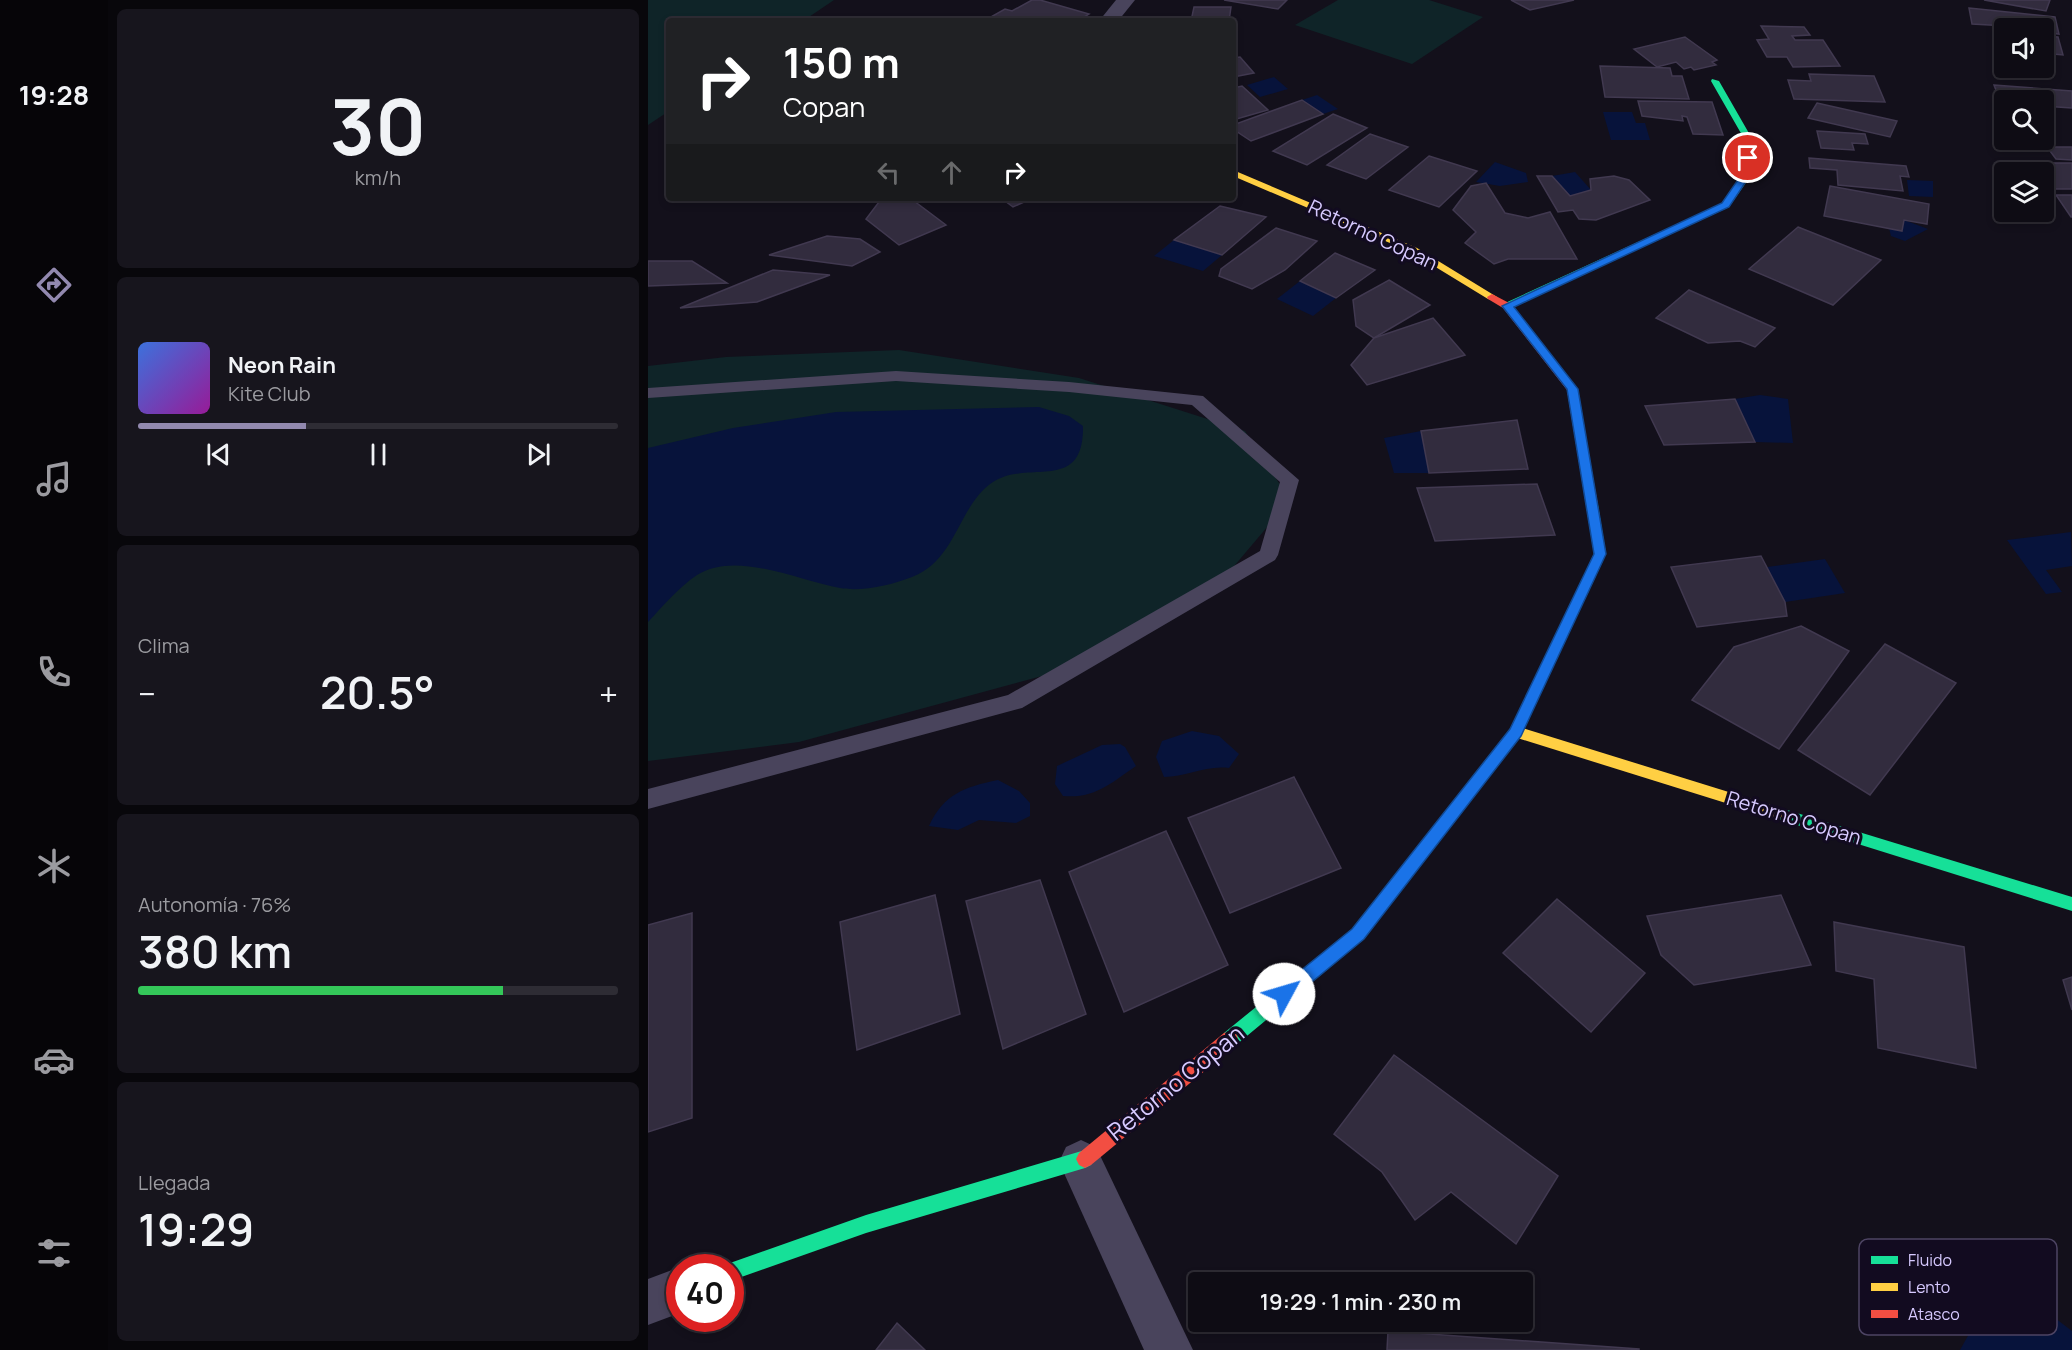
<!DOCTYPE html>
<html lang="es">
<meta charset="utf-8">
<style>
body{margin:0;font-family:Manrope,sans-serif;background:#17151d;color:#f1f3f6;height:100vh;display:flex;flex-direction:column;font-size:22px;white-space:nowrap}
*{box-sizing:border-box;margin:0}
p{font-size:20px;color:#9b9ba0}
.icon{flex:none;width:33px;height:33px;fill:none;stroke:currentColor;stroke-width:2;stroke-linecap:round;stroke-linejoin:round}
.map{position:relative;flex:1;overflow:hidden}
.drawer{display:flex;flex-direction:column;gap:9px;padding:9px;background:#08070b;width:540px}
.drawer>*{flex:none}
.hud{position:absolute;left:18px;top:18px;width:570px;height:183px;border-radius:6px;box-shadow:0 3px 9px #0003,0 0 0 2px #2e2c34;background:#202124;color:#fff;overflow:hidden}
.buttons{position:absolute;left:1346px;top:18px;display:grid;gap:12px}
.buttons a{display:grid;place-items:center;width:60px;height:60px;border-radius:6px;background:#0e0c14;box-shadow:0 3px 9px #0003,0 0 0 2px #2e2c34;font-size:30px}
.speed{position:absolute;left:18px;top:1254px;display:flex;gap:12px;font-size:30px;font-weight:700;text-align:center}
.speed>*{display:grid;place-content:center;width:78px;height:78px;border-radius:50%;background:#0e0c14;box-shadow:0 3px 9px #0003,0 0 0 2px #2e2c34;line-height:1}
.speed .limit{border:9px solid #d22;background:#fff;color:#111}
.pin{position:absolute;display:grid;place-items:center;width:51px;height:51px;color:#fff;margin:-26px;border:3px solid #fff;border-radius:50%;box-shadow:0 2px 6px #0007}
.me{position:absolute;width:66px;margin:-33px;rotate:51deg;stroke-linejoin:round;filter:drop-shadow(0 0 4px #0008)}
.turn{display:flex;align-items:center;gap:21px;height:126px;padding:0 18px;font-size:27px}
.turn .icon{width:78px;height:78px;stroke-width:2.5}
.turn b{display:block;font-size:42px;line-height:51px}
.lanes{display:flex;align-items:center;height:57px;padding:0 18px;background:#0003;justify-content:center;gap:30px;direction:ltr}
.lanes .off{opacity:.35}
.big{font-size:45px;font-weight:600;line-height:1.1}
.drawer .tile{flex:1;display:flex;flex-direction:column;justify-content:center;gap:9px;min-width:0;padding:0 21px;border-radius:9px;background:#17151d}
.drawer .dial{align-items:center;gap:0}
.dial b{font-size:78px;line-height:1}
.song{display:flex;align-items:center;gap:18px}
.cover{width:72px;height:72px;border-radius:9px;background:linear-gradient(135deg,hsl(220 70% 55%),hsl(300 70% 35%))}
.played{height:6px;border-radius:3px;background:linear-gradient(90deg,#9289af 35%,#2e2c34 35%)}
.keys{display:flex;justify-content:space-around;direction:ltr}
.heat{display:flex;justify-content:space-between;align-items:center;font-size:33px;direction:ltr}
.charge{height:9px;border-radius:4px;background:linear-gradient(90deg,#34c759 76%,#2e2c34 0)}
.trip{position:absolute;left:540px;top:1272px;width:345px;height:60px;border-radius:6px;background:#0e0c14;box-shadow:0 3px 9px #0003,0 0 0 2px #2e2c34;font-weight:600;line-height:60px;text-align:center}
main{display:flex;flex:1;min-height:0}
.menu{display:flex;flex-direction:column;width:108px;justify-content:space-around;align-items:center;background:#060508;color:#9b9ba0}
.menu .icon{width:42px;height:42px}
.menu .current{color:#9289af}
.menu b{font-size:27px;color:#f1f3f6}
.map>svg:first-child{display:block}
.green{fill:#0f2428}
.water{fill:#07133b}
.building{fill:#322c3e;stroke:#413950;stroke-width:1.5}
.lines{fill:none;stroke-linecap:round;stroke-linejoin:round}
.lane{fill:#49445c;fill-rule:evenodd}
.street{fill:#49445c;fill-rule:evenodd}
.fast{fill:#16e098;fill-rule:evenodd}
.slow{fill:#ffcf43;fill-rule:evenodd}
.jam{fill:#f24e42;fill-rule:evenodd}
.route{fill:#1a73e8;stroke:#114b97;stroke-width:1.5}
.labels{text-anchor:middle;stroke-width:6;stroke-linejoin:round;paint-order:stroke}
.street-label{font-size:20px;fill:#d7caff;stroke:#120b20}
.near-street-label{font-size:24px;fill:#d7caff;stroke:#120b20}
.key{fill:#120b20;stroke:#4d4463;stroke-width:1.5}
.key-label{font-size:16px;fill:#d7caff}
</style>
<main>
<nav class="menu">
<b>19:28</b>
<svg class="icon current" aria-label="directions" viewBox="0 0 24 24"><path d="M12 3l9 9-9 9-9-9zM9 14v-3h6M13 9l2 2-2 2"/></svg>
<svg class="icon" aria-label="music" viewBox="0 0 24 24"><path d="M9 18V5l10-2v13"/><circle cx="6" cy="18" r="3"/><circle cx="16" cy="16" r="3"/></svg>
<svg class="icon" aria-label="phone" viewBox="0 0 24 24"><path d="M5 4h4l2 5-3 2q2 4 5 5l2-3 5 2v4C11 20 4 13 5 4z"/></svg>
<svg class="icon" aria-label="climate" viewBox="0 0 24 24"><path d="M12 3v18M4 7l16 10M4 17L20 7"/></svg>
<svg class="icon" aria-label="car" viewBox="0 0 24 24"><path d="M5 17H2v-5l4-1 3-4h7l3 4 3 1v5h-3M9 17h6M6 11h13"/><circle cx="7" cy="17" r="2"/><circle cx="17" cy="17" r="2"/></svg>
<svg class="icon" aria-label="filters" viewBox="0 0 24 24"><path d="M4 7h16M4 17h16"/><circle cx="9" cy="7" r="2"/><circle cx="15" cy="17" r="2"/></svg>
</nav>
<section class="drawer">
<div class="tile dial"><b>30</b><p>km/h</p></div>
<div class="tile">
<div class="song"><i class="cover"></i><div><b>Neon Rain</b><p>Kite Club</p></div></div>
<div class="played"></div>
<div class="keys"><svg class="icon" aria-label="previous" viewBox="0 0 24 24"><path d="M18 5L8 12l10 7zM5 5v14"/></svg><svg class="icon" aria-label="pause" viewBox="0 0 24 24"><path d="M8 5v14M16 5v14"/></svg><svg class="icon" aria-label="next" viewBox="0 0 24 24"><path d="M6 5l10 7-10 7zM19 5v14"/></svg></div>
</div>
<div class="tile"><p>Clima</p>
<div class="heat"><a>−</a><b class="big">20.5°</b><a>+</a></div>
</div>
<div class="tile"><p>Autonomía · 76%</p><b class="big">380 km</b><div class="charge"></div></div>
<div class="tile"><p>Llegada</p><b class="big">19:29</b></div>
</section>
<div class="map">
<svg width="1424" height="1350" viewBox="0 0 1424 1350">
<rect width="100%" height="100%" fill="#13101b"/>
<g class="green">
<path d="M0 0H186L155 21H21V111L0 125Z"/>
<path d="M690 0H781L835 17 764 64 647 25Z"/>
<path d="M251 350 431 378 597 431 642 500 560 597 409 672 151 742 0 761V366L78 357Z"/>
</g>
<g class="water">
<path d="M626 77 640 89 612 97 599 85Z"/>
<path d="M669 95 690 109 675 114 654 100Z"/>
<path d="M955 112H984L988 123H997L1002 140H963Z"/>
<path d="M847 162 878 173 880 182 852 186 828 182Z"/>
<path d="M927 172 943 190 922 196 904 176Z"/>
<path d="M1259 180 1285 181V197L1261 196Z"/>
<path d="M1256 220 1280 229 1257 241 1243 236 1241 228 1254 231Z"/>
<path d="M526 240 574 255 555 271 506 256Z"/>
<path d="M652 281 688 298 665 316 629 299Z"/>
<path d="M1112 395 1140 399 1145 443 1107 442 1087 399Z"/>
<path d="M391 407 421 416 435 426C436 494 381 459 345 482 310 505 309 560 264 577 244 585 213 592 192 588 152 581 88 550 49 575 31 587 15 606 0 622V448L85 428 188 412Z"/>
<path d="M773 431 781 473H746L736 438Z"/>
<path d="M1423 532 1424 566 1398 570 1414 592 1398 594 1359 540Z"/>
<path d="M1177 559 1197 593 1137 602 1119 567Z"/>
<path d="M544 731 571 736 591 754 581 768C558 765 538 777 516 777L508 757 514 741Z"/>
<path d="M472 744 477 747 488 766C463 783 447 799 415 796L407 784 409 766 454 745Z"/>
<path d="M350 780 371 791 382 803V816L368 823 331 820 310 830 281 826C296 794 316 787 350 780Z"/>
<path d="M1353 1277 1424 1331V1350H1312Z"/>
</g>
<g class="building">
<path d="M384 0H392L441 14 430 21H352L341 18 357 9 364 11Z"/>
<path d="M576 0H639L630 9Z"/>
<path d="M863 0H926L882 10Z"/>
<path d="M1336 0H1402L1398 11Z"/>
<path d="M546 7H583L581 21H543Z"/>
<path d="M1321 8 1407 17 1411 34 1395 32V28L1324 24Z"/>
<path d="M1113 26 1156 27 1162 35 1144 36 1147 40H1175L1192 66 1145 67 1139 57H1119L1109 40 1121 39Z"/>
<path d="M1395 36 1410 37 1415 55 1395 53Z"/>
<path d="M1037 37 1069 60 1064 62 1068 65 1046 70 1043 67 1036 69 1028 62 1009 67 986 49Z"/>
<path d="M592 57 606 73 585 77V58Z"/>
<path d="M952 66 1022 68 1024 76H1034L1041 99 957 97Z"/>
<path d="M1161 74 1226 76 1237 102 1146 99 1140 80 1163 81Z"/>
<path d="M1346 85 1424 91V108L1395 106V100H1356V103H1353Z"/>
<path d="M594 86 620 110 585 120V88Z"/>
<path d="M654 100 675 114 603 141 585 129V125Z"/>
<path d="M990 101 1064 102 1075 135 1045 134 1039 117 1034 116 1035 121 994 116Z"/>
<path d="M1169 103 1249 121 1242 137 1160 118Z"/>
<path d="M685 114 719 128 659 165 625 151Z"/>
<path d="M1169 131 1217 134 1220 144 1204 143 1206 150 1173 148Z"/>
<path d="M722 134 760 147 718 179 679 165Z"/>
<path d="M1399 147H1424V160L1408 159Z"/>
<path d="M781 156 829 171 791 207 741 190Z"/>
<path d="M1161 158 1258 166 1261 177 1252 176 1255 191 1190 185 1189 170 1162 168Z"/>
<path d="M1382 163H1424V189H1399L1395 183V172H1388Z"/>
<path d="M889 176H904L922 196 943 190 942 179 966 176 981 180 1002 200 948 220 931 219 925 210 910 212Z"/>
<path d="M838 183 857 213 880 218 902 212 929 259H860L846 264 817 243 828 232 805 210 823 186Z"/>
<path d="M1182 186 1281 204 1279 224 1256 220 1254 231 1176 216Z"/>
<path d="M1408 195H1424V217H1423Z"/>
<path d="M234 198H262L298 225 251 245 218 219Z"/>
<path d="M353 198H385L365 207Z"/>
<path d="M572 206 618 217 574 255 526 240Z"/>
<path d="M1150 227 1233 260 1185 305 1101 269Z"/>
<path d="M628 228 669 241 637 270 604 289 571 276 573 269Z"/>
<path d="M179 236 212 239 232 252 204 266 121 255Z"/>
<path d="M687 253 727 270 688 298 652 281Z"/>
<path d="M0 261H44L79 283 0 286Z"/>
<path d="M125 270 182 275 109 302 32 308Z"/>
<path d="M741 280 782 305 726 338 708 326 705 300Z"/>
<path d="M1041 290 1127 328 1107 347 1092 341 1060 343 1008 318Z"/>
<path d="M785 318 817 355 719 385 703 365 726 338Z"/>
<path d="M1087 399 1107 442 1016 445 997 406Z"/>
<path d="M869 420 880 469 781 473 773 431Z"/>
<path d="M889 484 907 535 787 541 769 488Z"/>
<path d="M1113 556 1137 602 1139 616 1049 627 1023 567Z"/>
<path d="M1153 626 1201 651 1131 749 1044 700 1086 647Z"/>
<path d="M1237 644 1308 683 1222 795 1150 750Z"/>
<path d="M646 777 693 868 582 913 540 818Z"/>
<path d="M518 831 580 965 476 1012 421 872Z"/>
<path d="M392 880 438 1014 355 1049 318 901Z"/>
<path d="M287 895 312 1014 209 1050 192 922Z"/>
<path d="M1133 895 1163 965 1046 985 1013 955 999 916Z"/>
<path d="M909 899 997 973 943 1032 855 953Z"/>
<path d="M44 913V1118L0 1132V925Z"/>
<path d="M1186 922 1316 947 1328 1068 1230 1048 1226 979 1188 971Z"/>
<path d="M1424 977V1010L1415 980Z"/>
<path d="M746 1055 910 1176 868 1244 803 1192 767 1220 734 1172 686 1134Z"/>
<path d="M249 1323 277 1350H228Z"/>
<path d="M740 1331 991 1349V1350H739Z"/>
</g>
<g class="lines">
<path class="lane" d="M248 371 421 382 555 396 651 480 630 555 627 560 374 708 0 809V789L360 695 612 551 632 482 544 405 421 392 248 381 0 398V388Z"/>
<g class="street">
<path d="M468 0H487L470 21H451Z"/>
<path d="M433 1140 448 1147 545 1350H496L411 1162 418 1147Z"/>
<path d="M32 1267V1313L0 1325V1279Z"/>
</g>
<g class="fast">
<path d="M1064 79 1071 81 1106 142 1104 174 1081 207 863 308H855V304L1075 203 1094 174 1098 142 1063 81Z"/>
<path d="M944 501 950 505 958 554 873 736 716 939 588 1045 582 1047 576 1045 574 1039 576 1033 704 929 863 728 946 554 938 505Z"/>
<path d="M1129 807 1424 897V911L1124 817 1122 813 1124 809Z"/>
<path d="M437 1150 443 1153 446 1159 443 1165 437 1168 218 1233 82 1281V1268H74L82 1263 218 1215Z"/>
</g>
<g class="slow">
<path d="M585 170 769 248 849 297 844 300 840 299 763 252 585 176Z"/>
<path d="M868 726 1129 807 1134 809 1136 813 1134 817 1129 819 863 736 861 732 863 728Z"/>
</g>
<g class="jam">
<path d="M844 294 863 304 929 389 950 505 948 508 944 509 938 505 919 390 855 308 840 299 839 297Z"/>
<path d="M582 1031 588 1033 590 1039 588 1045 443 1165 437 1168 431 1165 428 1159 431 1153 576 1033Z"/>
</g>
</g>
<path class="route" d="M1097 156 1105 158 1103 174 1081 207 866 307 930 389 958 554 873 736 716 939 642 1000 636 1002 630 1000 628 994 630 989 704 929 862 729 946 554 919 389 854 306 1074 203 1094 174Z"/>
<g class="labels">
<g class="street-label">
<text transform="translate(725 235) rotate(25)" y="7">Retorno Copan</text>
<text transform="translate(1146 818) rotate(17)" y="7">Retorno Copan</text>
</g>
<g class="near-street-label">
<text transform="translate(528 1083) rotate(-39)" y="8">Retorno Copan</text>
</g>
</g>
<rect x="1211" y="1239" width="198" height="96" rx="9" class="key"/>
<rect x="1223" y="1256" width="27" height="8" fill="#16e098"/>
<rect x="1223" y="1283" width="27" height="8" fill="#ffcf43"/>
<rect x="1223" y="1310" width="27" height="8" fill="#f24e42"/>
<g class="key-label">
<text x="1260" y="1266">Fluido</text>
<text x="1260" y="1293">Lento</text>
<text x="1260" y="1320">Atasco</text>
</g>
</svg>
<div class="buttons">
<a><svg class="icon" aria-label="sound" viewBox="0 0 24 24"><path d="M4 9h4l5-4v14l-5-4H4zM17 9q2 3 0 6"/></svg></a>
<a><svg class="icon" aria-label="search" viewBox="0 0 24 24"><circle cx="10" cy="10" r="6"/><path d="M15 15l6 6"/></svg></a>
<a><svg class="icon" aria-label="layers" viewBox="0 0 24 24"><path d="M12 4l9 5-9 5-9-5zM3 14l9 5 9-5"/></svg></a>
</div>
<div class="speed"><div class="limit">40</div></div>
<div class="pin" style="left:1100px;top:158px;background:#d93025"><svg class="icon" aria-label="arrive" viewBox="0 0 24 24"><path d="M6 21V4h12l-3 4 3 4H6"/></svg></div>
<svg class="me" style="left:636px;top:994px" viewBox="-20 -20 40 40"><circle r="19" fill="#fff"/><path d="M0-13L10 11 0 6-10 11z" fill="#1a73e8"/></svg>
<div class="trip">19:29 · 1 min · 230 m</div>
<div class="hud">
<div class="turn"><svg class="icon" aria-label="right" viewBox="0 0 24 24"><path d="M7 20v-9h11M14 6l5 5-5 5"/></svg><div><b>150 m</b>Copan</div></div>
<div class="lanes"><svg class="icon off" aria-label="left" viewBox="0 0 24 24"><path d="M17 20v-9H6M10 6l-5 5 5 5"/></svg><svg class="icon off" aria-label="ahead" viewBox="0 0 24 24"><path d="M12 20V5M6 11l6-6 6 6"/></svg><svg class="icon" aria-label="right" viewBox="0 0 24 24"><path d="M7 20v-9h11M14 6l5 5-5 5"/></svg></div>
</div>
</div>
</main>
